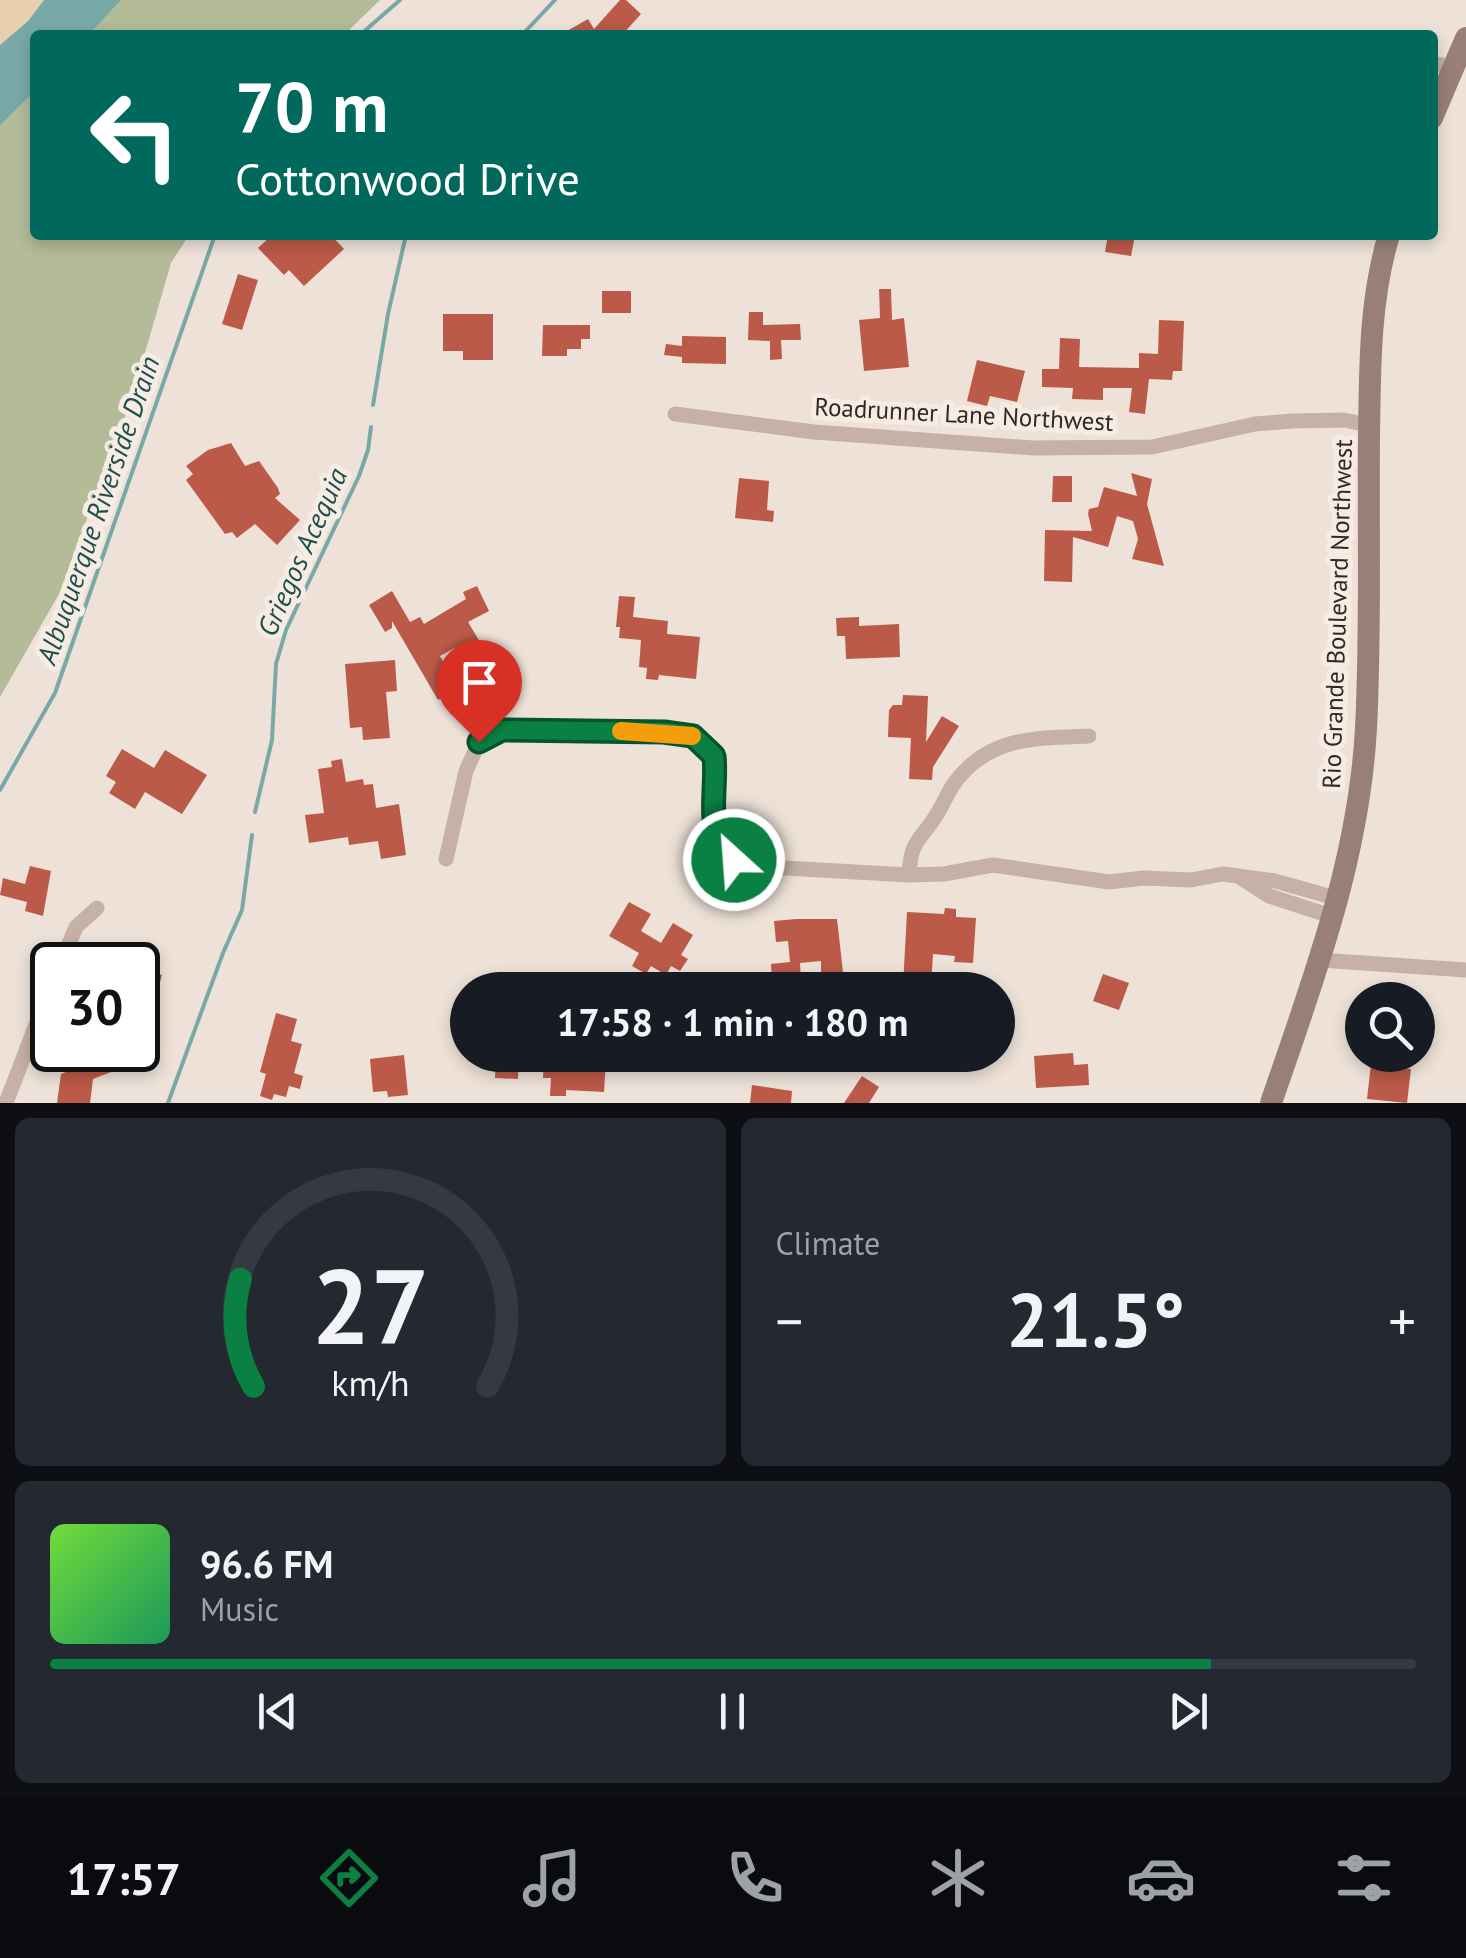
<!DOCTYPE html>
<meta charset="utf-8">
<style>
body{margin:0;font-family:"PT Sans",sans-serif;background:#242831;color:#f1f3f6;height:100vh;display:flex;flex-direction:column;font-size:38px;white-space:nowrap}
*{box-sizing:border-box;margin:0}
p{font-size:32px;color:#9ea1a6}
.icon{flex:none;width:55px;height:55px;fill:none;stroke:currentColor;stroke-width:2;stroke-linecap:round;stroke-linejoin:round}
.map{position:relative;height:1103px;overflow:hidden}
.side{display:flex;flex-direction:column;gap:15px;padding:15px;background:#0d0f14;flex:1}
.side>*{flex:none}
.hud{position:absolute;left:30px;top:30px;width:1408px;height:210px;border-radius:10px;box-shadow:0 5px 15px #0003;background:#00695c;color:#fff;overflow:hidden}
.fabs{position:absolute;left:1345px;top:982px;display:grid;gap:20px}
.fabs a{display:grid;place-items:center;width:90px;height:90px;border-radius:50%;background:#171b24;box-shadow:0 5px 15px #0003;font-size:50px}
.speed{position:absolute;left:30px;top:942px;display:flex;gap:20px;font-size:50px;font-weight:700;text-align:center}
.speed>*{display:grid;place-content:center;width:130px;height:130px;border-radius:50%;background:#171b24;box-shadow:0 5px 15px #0003;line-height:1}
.speed .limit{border:5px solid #111;border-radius:15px;background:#fff;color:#111}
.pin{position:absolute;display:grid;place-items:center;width:85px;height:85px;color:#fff;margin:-102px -42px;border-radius:50% 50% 50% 0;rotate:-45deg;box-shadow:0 0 10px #0007}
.pin .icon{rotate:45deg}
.me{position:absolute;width:110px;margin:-55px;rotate:334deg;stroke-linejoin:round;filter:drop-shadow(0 0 8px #0008)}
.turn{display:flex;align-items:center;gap:35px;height:210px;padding:0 40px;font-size:45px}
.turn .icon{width:130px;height:130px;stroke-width:2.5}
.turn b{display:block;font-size:70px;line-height:85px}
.big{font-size:75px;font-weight:800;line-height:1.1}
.side .card{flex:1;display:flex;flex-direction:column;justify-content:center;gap:15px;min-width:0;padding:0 35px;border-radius:15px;background:#242831}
.side .dial{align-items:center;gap:0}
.dial svg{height:260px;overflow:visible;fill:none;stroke:#363941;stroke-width:7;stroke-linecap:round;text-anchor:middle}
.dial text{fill:#f1f3f6;stroke:none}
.song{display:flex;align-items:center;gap:30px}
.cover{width:120px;height:120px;border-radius:15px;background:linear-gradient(135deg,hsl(100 70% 55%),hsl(150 70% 35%))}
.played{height:10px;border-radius:5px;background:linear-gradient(90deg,#0b8043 85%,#363941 85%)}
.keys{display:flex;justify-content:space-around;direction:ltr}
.heat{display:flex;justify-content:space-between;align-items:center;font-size:55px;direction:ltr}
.side .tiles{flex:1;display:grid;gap:15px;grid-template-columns:1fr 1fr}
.card:last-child{grid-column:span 2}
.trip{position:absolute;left:450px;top:972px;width:565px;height:100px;border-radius:50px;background:#171b24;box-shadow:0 5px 15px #0003;font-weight:800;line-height:100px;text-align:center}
.tab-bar{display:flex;height:160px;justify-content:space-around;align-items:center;background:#090b0e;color:#9ea1a6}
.tab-bar .icon{width:70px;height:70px}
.tab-bar .current{color:#0b8043}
.tab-bar b{font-size:45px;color:#f1f3f6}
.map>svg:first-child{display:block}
.green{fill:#b3bb99}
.sand{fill:#e8cfb0}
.water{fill:#79a9a6}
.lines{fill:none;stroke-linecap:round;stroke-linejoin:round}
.stream{stroke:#79a9a6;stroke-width:4}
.building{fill:#bb5a49}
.street{stroke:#c5b1a5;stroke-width:15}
.secondary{stroke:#988077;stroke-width:22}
.route-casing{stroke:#07532c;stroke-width:25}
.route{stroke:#0b8043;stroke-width:18}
.slow{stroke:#f59e0b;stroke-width:18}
.labels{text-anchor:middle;stroke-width:10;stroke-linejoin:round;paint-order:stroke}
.street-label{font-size:25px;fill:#312826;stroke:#f7ece3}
.water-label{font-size:28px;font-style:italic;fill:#1f4f4d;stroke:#f7ece3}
</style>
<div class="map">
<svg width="1466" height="1103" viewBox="0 0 1466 1103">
<rect width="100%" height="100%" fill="#eee2d8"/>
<g class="green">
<path d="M121 0H380L344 35H89Z"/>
<path d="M35 91V235H189L171 263 132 398 59 594 0 697V126Z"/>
</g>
<path class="sand" d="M0 0H44L28 21 0 45Z"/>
<path class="water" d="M44 0H121L89 35H35V91L0 126V45L28 21Z"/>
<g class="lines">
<g class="stream">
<path d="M360 35 400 0"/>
<path d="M522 35 555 0"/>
<path d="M373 405 388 314 406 235"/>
<path d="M0 790 55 693 215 235"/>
<path d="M255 812 272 740 276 664 286 630 359 476 368 450 371 427"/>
<path d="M168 1103 223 953 242 910 252 835"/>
</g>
</g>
<g class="building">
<path d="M620 0H626L641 14 622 35H560L588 19 594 29Z"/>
<path d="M272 235H331L344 249 304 286 289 270 284 275 258 248Z"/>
<path d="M1108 235H1135L1131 256 1105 252Z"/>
<path d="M238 274 258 280 242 330 222 324Z"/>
<path d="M879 289H891L892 320 904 318 909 367 864 371 859 320 880 318Z"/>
<rect x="602" y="291" width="29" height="22"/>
<path d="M749 312H763V325L800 324 801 340H781L782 359 770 360V341L748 340Z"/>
<path d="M443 314H493V360H463V351H443Z"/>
<path d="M1159 320 1184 321 1182 371H1173L1172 380 1149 379 1145 414 1129 412 1132 388H1103V400L1072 399 1073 388 1042 387V369H1059L1060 338 1080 339 1079 367 1139 368V353L1158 354Z"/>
<path d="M543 325H590V339H581V349H567V356H542Z"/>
<path d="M682 336 726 337V364L682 363V357L664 355 666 344 682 346Z"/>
<path d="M977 360 1025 371 1017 402 990 396 987 406 967 401Z"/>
<path d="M231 443 245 466 259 461 278 488 280 494 275 498 300 520 277 545 255 524 237 538 232 532 225 534 186 480 193 474 186 466 208 450Z"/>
<path d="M1131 473 1152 479 1147 504 1164 566 1132 559 1138 539 1133 521 1117 516 1108 547 1073 537 1072 582 1044 581 1045 530 1092 531 1088 514 1089 509 1098 507 1104 487 1137 496Z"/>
<path d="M1053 476H1072V502H1052Z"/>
<path d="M739 478 769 481 767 510 774 511 773 522 735 518Z"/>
<path d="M477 586 489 611 468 622 480 642 464 651 460 645 440 656 458 688 438 700 392 621V628L385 632 369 605 392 591 410 622 420 617 424 624 466 599 463 592Z"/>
<path d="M619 596 635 597 633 617 668 621 667 634 700 637 696 679 659 675 658 680 646 679 647 668 639 667 641 640 619 638 620 627H616Z"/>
<path d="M859 617V626L899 624 900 657 846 659 845 636H837L836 618Z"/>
<path d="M395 660 397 691 386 692 390 738 363 740 362 727 350 728 345 664Z"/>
<path d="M903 695 928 696 926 742 942 716 959 726 933 767 932 780 909 779 911 738 888 737 889 710 893 705H902Z"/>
<path d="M122 749 154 768 165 750 207 775 182 814 145 792 135 809 109 793 116 782 106 776Z"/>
<path d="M342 759 346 782 363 779 364 785 373 784 376 808 399 804 406 855 381 859 378 841 349 845 348 837 309 843 305 815 324 813 318 769 332 767 331 761Z"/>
<path d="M30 866 51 871 43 916 25 911 27 902 0 895 3 878 25 884Z"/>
<path d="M629 902 651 914 641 931 661 943 673 923 693 935 681 955 688 959 680 971 671 966 666 975 651 966 646 974 632 966 639 953 609 936Z"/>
<path d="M945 908 956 909V917L976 918 973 963 954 962 955 956 933 954 931 987 903 986 907 912 944 914Z"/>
<path d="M796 919H837L844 981 834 982 833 972 821 973V961L800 963 801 981 772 983 771 964 790 962 788 941 776 942 774 921Z"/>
<path d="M138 968 162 975 156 997 146 994 140 1014 138 1013Z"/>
<path d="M1103 974 1129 983 1119 1010 1093 1001Z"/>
<path d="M276 1013 297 1019 291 1041 302 1044 294 1073 303 1076 300 1089 289 1086 286 1097 274 1094 272 1100 260 1096 266 1074 260 1072Z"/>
<path d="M112 1052 119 1069 93 1079 90 1103H57L61 1074Z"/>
<path d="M1073 1053 1074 1065 1088 1064 1089 1085 1036 1088 1034 1056Z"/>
<path d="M404 1055 408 1095 388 1097 387 1091 373 1092 370 1059Z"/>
<path d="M496 1055H519L518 1079 495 1078Z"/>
<path d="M544 1058 606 1060 604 1092 566 1090V1096H550L551 1078H543Z"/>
<path d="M1371 1064 1411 1069 1407 1103 1367 1099Z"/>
<path d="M862 1076 879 1087 869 1103H844Z"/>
<path d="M752 1085 792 1091 791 1103H750Z"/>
</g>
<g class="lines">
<g class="street">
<path d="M1432 64 1454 66"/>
<path d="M675 414 814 432 1033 448 1152 447 1255 424 1293 421 1344 420 1369 425"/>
<path d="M446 859 466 771 479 742 501 730 664 732 693 737 714 756C718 796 699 848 747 866L909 875 944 874 993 865 1109 882 1144 878 1191 880 1223 874 1275 881 1339 899"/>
<path d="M909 875C911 838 920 842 937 814 944 803 948 791 956 781 990 736 1037 738 1089 736"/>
<path d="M1241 878 1269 896 1334 917"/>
<path d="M1320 960 1466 970"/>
<path d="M60 965 76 927 97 908"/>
<path d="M6 1103 52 983"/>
</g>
<g class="secondary">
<path d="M1432 118 1466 38"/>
<path d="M1271 1103C1313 980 1359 860 1366 728 1371 632 1368 535 1369 439 1370 370 1369 301 1389 235"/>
</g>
</g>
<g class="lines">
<g class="route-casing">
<path id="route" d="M479 742 502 730 664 732 693 736 714 756C718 792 702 836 734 860"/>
</g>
<use href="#route" class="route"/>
<path class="slow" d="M621 731 692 736"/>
</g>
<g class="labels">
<g class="street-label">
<text transform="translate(964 414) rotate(3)" y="9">Roadrunner Lane Northwest</text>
<text transform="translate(1337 614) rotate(-88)" y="9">Rio Grande Boulevard Northwest</text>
</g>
<g class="water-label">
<text transform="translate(98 510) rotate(-71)" y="10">Albuquerque Riverside Drain</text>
<text transform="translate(302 552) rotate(-66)" y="10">Griegos Acequia</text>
</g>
</g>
</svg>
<div class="fabs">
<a><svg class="icon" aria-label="search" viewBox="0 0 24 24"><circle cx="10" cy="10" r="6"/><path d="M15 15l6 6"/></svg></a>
</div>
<div class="speed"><div class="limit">30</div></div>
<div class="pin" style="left:479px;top:742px;background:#d93025"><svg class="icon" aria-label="arrive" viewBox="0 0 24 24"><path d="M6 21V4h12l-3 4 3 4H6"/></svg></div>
<svg class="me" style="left:734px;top:860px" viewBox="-20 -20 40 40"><circle r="17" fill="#0b8043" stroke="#fff" stroke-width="3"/><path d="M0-11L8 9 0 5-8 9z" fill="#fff"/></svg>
<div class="trip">17:58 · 1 min · 180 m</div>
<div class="hud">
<div class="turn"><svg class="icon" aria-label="left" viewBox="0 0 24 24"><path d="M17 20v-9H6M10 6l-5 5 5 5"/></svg><div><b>70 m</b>Cottonwood Drive</div></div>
</div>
</div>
<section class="side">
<div class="tiles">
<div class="card dial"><svg viewBox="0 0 100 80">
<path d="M14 69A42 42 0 1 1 86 69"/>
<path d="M14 69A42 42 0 0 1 10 36" stroke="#0b8043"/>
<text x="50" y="56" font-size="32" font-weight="700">27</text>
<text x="50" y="72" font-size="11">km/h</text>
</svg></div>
<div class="card"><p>Climate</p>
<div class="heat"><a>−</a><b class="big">21.5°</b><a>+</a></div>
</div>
<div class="card">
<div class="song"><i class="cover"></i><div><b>96.6 FM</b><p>Music</p></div></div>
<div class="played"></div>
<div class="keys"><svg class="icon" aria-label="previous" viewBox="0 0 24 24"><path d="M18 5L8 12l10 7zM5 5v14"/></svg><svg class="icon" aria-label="pause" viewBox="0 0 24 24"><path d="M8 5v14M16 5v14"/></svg><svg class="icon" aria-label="next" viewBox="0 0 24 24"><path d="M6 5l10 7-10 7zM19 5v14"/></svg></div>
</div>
</div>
</section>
<nav class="tab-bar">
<b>17:57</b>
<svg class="icon current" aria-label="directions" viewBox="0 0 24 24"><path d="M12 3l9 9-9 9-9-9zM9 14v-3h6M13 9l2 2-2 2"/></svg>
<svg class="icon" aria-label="music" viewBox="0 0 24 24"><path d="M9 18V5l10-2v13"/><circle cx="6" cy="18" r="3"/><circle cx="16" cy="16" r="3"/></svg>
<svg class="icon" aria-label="phone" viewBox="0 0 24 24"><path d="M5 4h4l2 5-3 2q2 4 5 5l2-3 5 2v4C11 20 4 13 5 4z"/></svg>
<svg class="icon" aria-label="climate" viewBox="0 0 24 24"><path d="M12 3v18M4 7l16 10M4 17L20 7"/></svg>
<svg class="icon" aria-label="car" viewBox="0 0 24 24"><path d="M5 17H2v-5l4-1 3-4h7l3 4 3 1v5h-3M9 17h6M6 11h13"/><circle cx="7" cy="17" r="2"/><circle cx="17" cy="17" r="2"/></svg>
<svg class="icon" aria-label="filters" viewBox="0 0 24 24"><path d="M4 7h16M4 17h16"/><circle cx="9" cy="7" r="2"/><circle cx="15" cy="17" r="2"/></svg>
</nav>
